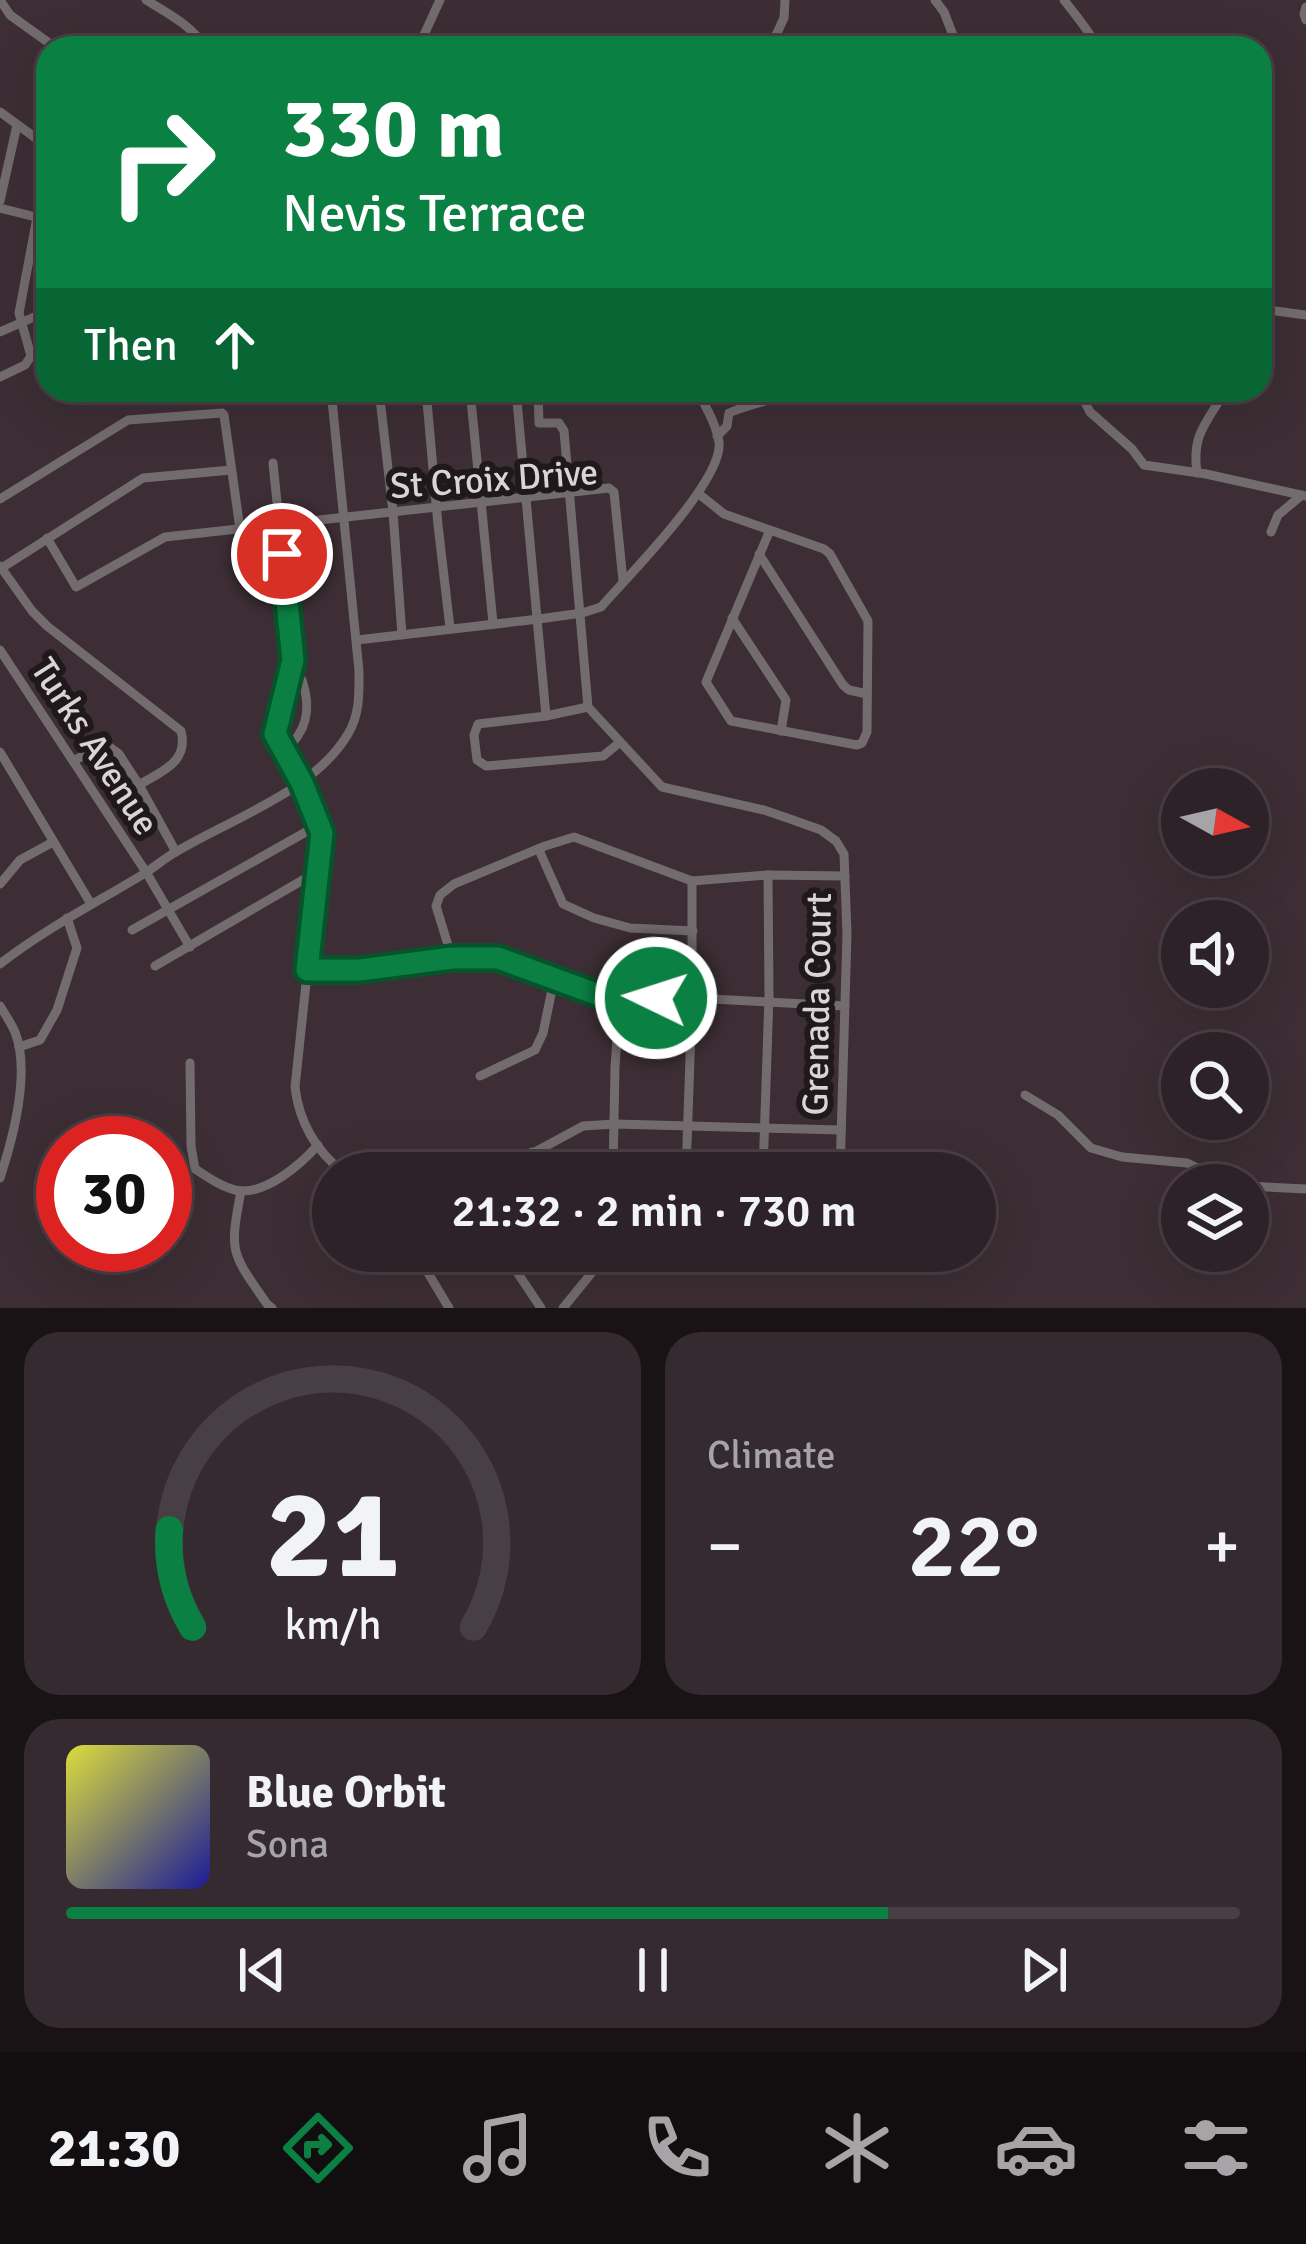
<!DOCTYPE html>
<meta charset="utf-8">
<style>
body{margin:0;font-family:Signika,sans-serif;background:#352a2f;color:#f1f3f6;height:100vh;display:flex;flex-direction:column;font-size:45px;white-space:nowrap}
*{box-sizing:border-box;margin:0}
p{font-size:39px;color:#a7a4a7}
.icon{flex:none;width:66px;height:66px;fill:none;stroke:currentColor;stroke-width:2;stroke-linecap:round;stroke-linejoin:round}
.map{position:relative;height:1308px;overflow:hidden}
.panel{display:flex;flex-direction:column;gap:24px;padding:24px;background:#191315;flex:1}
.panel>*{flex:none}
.hud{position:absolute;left:36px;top:36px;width:1236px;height:366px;border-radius:36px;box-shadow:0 12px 48px #0002,0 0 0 3px #483f44;background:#0b8043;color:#fff;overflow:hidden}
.needle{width:78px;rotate:98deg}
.tools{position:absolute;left:1161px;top:768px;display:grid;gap:24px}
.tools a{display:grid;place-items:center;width:108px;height:108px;border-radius:50%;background:#2d2227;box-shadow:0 12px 48px #0002,0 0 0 3px #483f44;font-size:60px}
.speed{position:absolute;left:36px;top:1116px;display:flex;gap:24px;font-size:60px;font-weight:700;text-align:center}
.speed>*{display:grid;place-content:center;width:156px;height:156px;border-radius:50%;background:#2d2227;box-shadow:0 12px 48px #0002,0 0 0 3px #483f44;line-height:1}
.speed .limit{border:18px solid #d22;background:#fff;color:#111}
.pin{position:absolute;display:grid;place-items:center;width:102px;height:102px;color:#fff;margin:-51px;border:6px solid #fff;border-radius:50%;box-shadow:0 3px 12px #0007}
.me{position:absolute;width:132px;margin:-66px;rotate:274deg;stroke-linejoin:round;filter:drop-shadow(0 0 9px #0008)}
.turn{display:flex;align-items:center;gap:42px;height:252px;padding:0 48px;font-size:54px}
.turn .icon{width:156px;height:156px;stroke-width:2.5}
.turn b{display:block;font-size:84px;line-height:102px}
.then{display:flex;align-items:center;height:114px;padding:0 48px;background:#0003;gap:24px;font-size:45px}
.big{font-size:90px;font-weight:600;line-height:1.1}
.panel .card{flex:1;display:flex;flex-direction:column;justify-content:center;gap:18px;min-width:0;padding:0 42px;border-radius:36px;background:#352a2f}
.panel .dial{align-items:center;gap:0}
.dial svg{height:312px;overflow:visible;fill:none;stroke:#483f44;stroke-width:7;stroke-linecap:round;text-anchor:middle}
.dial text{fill:#f1f3f6;stroke:none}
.song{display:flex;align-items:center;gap:36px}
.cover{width:144px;height:144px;border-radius:18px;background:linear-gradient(135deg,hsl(60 70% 55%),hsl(240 70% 35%))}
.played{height:12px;border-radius:6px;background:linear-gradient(90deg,#0b8043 70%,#483f44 70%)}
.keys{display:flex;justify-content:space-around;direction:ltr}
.heat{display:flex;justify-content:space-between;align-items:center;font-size:66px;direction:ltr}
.panel .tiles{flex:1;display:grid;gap:24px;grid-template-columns:1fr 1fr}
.card:last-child{grid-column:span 2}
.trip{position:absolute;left:312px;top:1152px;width:684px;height:120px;border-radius:60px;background:#2d2227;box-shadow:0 12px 48px #0002,0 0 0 3px #483f44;font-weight:600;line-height:120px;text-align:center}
.tab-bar{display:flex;height:192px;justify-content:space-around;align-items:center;background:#120e10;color:#a7a4a7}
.tab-bar .icon{width:84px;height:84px}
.tab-bar .on{color:#0b8043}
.tab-bar b{font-size:54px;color:#f1f3f6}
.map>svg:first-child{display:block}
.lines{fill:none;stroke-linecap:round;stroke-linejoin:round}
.minor{stroke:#736c6e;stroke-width:9}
.route-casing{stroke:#07532c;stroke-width:30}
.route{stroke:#0b8043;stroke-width:21}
.labels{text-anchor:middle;stroke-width:12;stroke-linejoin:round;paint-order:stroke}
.street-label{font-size:36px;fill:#dcd3d6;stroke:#1f191b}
</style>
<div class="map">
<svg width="1306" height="1308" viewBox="0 0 1306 1308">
<rect width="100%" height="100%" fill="#3c2e34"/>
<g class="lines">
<g class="minor">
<path d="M0 0 10 15 56 48"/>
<path d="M146 0C169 14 191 25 206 48"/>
<path d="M935 0 944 12 958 48"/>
<path d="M1064 0C1071 9 1095 39 1098 48"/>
<path d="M1306 7 1304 14 1306 20"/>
<path d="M418 48 440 0"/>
<path d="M770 48 784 18 785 0"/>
<path d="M808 48H827"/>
<path d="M0 112 48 147"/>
<path d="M0 201 17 125"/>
<path d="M0 208 48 220"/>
<path d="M1260 309 1306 315"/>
<path d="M0 332 48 311"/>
<path d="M0 377 25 365 31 356 19 313 48 159"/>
<path d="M379 390 393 512 402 635"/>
<path d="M426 390 438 525 450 628"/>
<path d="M470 390 493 623"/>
<path d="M516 390 546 716 478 724 474 735 477 760 486 766 603 756 619 743"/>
<path d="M538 390 539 423H559L564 431 588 707 662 787 764 810 793 820 821 830 836 841 844 854 847 934 840 1173"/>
<path d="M1074 390 1082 397 1090 412 1132 449 1144 465 1206 474 1306 496"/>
<path d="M660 395 683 390"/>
<path d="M717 436 727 426 729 413C749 404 773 401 794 390"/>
<path d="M273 463 293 660 275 734 302 783 322 833 295 1087C299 1122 316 1151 344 1173"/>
<path d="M1197 473C1192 438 1203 427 1221 398L1219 390"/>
<path d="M699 494 724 514 824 549 830 554 868 621 867 732 862 743 857 745 731 721 706 682 770 530"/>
<path d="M0 499 128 420 222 413 224 415 240 529"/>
<path d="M1271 532 1278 515 1302 495"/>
<path d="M47 538 76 587 165 537 609 488 614 492 623 581"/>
<path d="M759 554 843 685 849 690 867 694"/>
<path d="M0 566 32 611 47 626 181 731C189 762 162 771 139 785L176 852"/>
<path d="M0 569 143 478 231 470"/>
<path d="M732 618 786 700 781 731"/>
<path d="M357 640 539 619 582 613 601 607C628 576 724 480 719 442 716 423 705 406 697 390"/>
<path d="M0 650 146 872 190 947"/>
<path d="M546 716 588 707"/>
<path d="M284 751C307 732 312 709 302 680"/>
<path d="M0 752 91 904"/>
<path d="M73 761 100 747 108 746 119 754 139 785"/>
<path d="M539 850 563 904 594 918 630 928 693 931"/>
<path d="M0 884 20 860 53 842"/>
<path d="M132 930 320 824"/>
<path d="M452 958 436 906 440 895 454 884 545 846 574 837 692 881 768 875 845 876"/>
<path d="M0 964C45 929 94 904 142 875 155 867 167 856 181 849 236 817 315 790 348 734 360 714 359 694 359 671L331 390"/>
<path d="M155 966 320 870"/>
<path d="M307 970H360L452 958H498L596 993 845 1006"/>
<path d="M0 1006C5 1014 11 1023 15 1032 31 1073 13 1138 0 1178"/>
<path d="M19 1047 40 1040 57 1010 77 948 67 918"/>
<path d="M190 1063 191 1146 195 1169C207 1177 226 1190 241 1191 269 1192 301 1164 318 1145"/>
<path d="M480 1076 535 1050 543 1033 554 980"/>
<path d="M1025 1095 1058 1115 1091 1148 1122 1157 1187 1163 1233 1185"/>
<path d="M532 1152 544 1173"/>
<path d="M496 1173 583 1126 615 1124 841 1130"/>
<path d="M613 1173 615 1067 620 996"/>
<path d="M686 1173 692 1000V881"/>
<path d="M763 1173 769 996 768 875"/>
<path d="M1248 1186 1306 1189"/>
<path d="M241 1191C229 1254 231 1252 267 1304L272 1308"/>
<path d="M415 1251 449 1308"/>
<path d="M503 1251 541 1308"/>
<path d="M610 1253 712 1259 754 1251"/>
<path d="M563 1308 607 1254 595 1251"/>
</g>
</g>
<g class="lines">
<g class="route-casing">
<path id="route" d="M282 554 293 660 275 734 302 783 322 833 307 970H360L452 958H498L596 994 656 998"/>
</g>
<use href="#route" class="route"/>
</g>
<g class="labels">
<g class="street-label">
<text transform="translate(494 478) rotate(-4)" y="13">St Croix Drive</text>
<text transform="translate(96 746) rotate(57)" y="13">Turks Avenue</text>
<text transform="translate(816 1004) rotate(-89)" y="13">Grenada Court</text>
</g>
</g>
</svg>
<div class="tools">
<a><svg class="needle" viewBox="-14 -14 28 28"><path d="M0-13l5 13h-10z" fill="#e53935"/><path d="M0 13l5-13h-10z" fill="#a7a4a7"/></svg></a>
<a><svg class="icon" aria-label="sound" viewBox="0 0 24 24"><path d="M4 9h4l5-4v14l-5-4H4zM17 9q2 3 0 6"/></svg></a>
<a><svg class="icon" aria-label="search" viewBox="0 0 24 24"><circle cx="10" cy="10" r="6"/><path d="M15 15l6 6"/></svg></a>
<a><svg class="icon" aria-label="layers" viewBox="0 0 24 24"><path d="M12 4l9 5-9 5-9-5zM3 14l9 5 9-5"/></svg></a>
</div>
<div class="speed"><div class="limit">30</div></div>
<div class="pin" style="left:282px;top:554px;background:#d93025"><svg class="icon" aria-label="arrive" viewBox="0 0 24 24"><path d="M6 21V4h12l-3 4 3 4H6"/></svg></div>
<svg class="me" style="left:656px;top:998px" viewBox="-20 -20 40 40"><circle r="17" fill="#0b8043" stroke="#fff" stroke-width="3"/><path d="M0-11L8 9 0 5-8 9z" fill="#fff"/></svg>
<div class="trip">21:32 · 2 min · 730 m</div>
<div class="hud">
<div class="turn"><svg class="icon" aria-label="right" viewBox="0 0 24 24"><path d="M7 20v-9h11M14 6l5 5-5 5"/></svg><div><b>330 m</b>Nevis Terrace</div></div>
<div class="then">Then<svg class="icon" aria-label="ahead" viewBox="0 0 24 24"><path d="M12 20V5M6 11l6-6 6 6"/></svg></div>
</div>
</div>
<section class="panel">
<div class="tiles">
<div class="card dial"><svg viewBox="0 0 100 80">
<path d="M14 69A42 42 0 1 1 86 69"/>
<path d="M14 69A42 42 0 0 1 8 44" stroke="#0b8043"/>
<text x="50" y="56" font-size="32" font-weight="700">21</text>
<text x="50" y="72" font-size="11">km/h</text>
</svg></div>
<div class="card"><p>Climate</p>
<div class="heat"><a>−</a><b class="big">22°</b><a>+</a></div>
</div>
<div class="card">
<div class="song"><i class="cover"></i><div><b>Blue Orbit</b><p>Sona</p></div></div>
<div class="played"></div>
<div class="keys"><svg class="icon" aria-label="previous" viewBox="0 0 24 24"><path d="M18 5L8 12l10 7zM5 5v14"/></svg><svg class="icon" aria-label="pause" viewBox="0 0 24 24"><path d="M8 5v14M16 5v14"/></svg><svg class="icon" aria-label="next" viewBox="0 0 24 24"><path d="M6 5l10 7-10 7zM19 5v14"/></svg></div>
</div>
</div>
</section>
<nav class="tab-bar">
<b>21:30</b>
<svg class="icon on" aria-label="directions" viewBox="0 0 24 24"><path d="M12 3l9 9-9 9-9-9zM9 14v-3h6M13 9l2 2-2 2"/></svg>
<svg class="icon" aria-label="music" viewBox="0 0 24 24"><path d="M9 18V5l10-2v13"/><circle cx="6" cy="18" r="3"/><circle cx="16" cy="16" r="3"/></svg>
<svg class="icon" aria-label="phone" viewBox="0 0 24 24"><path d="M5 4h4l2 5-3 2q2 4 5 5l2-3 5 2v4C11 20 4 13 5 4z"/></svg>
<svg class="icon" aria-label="climate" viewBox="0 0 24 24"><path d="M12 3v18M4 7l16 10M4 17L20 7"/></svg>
<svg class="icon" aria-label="car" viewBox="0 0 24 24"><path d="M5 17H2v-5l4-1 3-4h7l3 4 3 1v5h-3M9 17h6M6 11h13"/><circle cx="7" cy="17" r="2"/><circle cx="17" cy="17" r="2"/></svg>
<svg class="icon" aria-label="filters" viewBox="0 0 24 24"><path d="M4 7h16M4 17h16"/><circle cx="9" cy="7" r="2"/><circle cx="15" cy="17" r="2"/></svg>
</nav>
